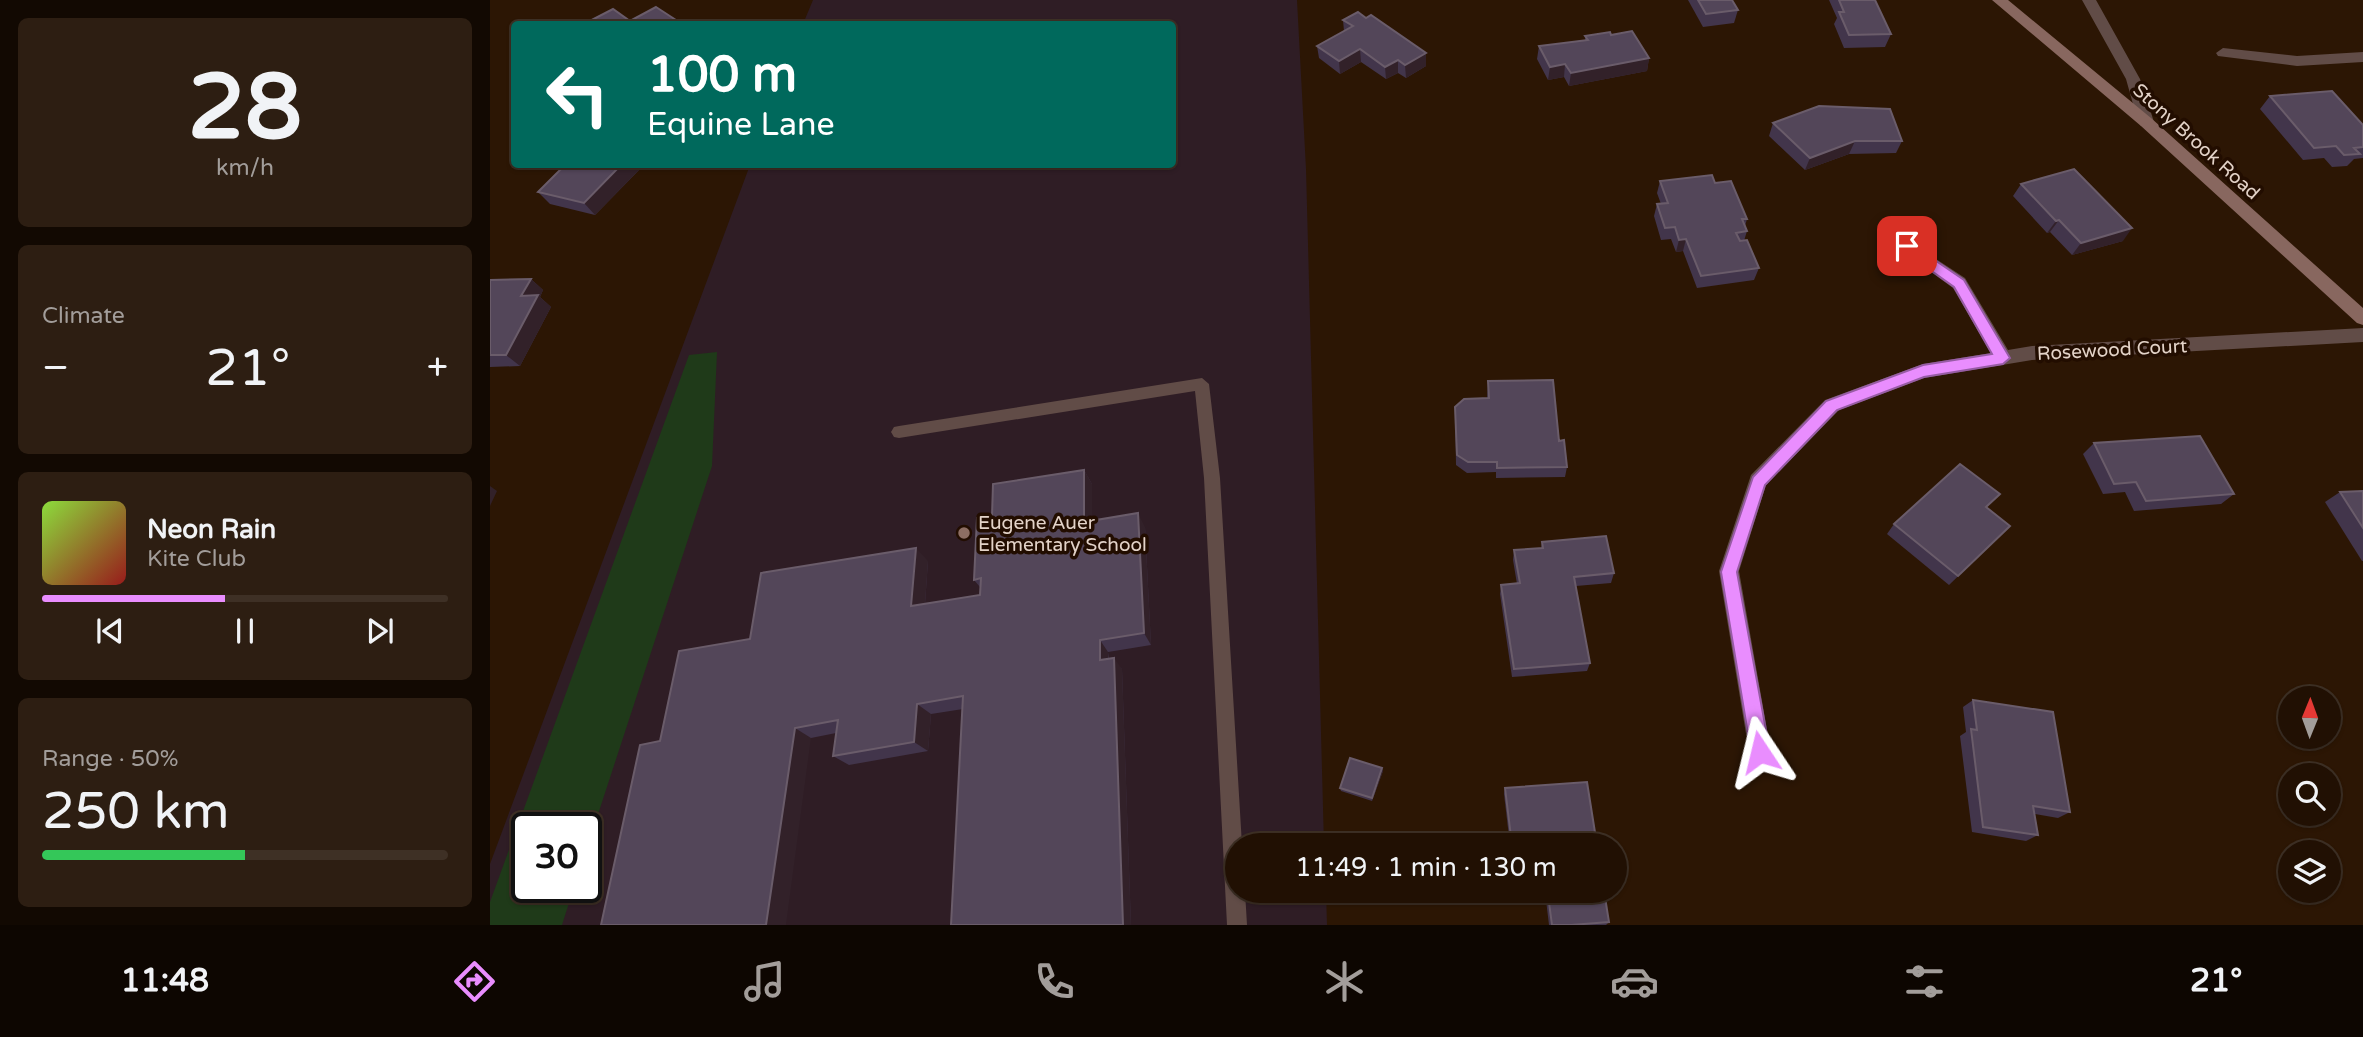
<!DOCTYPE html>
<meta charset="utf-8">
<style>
body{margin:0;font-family:"Varela Round",sans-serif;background:#2d1e12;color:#f1f3f6;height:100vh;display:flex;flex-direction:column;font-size:26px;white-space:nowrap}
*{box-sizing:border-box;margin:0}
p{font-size:23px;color:#a29d9a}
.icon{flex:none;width:38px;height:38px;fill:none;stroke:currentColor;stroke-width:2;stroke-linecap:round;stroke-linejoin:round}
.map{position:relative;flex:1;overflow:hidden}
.side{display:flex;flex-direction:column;gap:18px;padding:18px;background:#120902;width:490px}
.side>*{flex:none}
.banner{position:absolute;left:21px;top:21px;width:665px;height:147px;border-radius:7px;box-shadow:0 2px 5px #0004,0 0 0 2px #3e3025;background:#00695c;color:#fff;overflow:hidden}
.needle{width:46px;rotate:1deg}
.tools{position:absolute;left:1788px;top:686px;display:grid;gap:14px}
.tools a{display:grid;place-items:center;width:63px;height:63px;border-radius:50%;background:#211003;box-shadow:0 2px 5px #0004,0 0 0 2px #3e3025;font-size:35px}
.speed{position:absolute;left:21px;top:812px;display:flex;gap:14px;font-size:35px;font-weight:700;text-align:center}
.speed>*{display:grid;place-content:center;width:91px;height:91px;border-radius:50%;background:#211003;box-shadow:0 2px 5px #0004,0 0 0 2px #3e3025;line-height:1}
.speed .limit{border:4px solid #111;border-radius:10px;background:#fff;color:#111}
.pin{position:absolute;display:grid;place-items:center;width:60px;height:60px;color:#fff;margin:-30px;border-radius:14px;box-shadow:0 4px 10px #0006}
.me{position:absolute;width:77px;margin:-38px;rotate:350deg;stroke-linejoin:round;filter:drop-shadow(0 0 5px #0008)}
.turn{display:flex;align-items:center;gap:24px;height:147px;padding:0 21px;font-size:32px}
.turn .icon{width:91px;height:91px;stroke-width:2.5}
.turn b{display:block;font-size:49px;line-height:60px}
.big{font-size:52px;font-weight:600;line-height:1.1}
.side .tile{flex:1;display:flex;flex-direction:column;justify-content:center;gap:10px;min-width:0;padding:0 24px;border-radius:10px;background:#2d1e12}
.side .dial{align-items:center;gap:0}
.dial b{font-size:91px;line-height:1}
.song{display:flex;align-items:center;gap:21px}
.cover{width:84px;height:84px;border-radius:10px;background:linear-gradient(135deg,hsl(90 70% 55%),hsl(0 70% 35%))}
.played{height:7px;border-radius:4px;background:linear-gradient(90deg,#e98dfe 45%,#3e3025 45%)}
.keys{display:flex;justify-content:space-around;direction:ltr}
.heat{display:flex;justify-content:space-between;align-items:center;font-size:38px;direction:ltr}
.charge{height:10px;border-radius:5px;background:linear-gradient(90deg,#34c759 50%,#3e3025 0)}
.trip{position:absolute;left:735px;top:833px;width:402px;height:70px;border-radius:35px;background:#211003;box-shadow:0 2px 5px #0004,0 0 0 2px #3e3025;font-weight:600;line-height:70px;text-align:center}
.tabs{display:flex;height:112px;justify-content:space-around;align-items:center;background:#0d0601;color:#a29d9a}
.tabs .icon{width:49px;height:49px}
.tabs .active{color:#e98dfe}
.tabs b{font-size:32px;color:#f1f3f6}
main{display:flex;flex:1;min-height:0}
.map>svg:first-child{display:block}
.education{fill:#2f1d25;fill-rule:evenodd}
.green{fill:#1f3a19}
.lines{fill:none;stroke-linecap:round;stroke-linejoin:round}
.service{fill:#614c47;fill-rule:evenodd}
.minor{fill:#614c47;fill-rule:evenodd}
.tertiary{fill:#614c47;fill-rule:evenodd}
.secondary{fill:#88675f;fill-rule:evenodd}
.wall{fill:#42354b}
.shaded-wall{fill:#322129}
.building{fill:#534659;stroke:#6a5c6a;stroke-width:2}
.route{fill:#e98dfe;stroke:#975ca5;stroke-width:2}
.education-dot{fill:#8d6e63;stroke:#220d00;stroke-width:2.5}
.labels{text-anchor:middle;stroke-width:7;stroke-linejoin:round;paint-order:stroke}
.street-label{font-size:19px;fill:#e3d3c8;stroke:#220d00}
.poi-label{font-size:19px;fill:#e3d3c8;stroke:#220d00;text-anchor:start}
</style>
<main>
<section class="side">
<div class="tile dial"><b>28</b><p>km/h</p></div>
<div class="tile"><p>Climate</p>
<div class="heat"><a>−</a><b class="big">21°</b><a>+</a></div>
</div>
<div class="tile">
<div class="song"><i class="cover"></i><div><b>Neon Rain</b><p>Kite Club</p></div></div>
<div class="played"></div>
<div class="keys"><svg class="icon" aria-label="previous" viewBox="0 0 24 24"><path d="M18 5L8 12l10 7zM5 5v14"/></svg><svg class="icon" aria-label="pause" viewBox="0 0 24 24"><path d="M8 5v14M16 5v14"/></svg><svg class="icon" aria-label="next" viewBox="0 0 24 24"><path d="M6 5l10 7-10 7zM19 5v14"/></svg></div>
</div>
<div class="tile"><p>Range · 50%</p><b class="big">250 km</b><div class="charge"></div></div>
</section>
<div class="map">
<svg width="1873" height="925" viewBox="0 0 1873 925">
<rect width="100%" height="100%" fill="#2c1604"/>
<path class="education" d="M323 0H807L816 169 834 845H747V891H836L837 925H0V864L260 165 682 164V24H313ZM37 828H96V887H37Z"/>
<path class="green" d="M227 352 222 466 96 851V828H37V887H84L72 925H0V902L199 355Z"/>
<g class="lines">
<path class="service" d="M712 378 719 384 730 478 752 845H747V891H755L757 925H737L714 478 705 391 409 438 404 437 401 432 404 427 409 426Z"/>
<g class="minor">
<path d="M1733 48 1807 56 1873 52V62L1807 66 1728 56 1726 53Z"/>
<path d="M1417 240 1475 278 1518 350 1542 346 1873 328V342L1542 360 1434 378 1349 410 1276 485 1249 571 1281 752 1278 760 1270 763 1262 760 1259 752 1229 571 1261 475 1335 400 1433 364 1501 353 1463 288 1411 250 1409 246 1411 242Z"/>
</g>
<path class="tertiary" d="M1592 0H1606L1650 79 1664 122 1661 126H1651L1648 122 1636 79Z"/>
<path class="secondary" d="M1502 0H1518L1661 118 1873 308V325L1867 323 1651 126Z"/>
</g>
<g class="wall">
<path d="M1198 0H1242L1248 10 1244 23 1213 27Z"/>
<path d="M1339 0H1385L1401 34 1395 47 1354 48 1344 24 1347 18Z"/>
<path d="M853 20 936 66 916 78 908 73 896 79 871 62 850 74 829 58 827 46 854 31Z"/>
<path d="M1121 35 1159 58 1157 71 1079 86 1074 77 1058 80 1047 59 1049 46 1095 40V36Z"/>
<path d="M1780 96 1873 125V158L1864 159 1857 166 1842 167 1834 158 1813 160 1770 109Z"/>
<path d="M1283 123 1412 141 1406 153 1359 154 1315 170 1279 136Z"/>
<path d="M76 164H146L150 169 105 215 60 204 48 192Z"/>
<path d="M1170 181 1225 183 1257 219 1255 226 1257 231 1254 241 1269 268 1264 280 1207 288 1193 251 1186 252 1181 239 1171 240 1164 216 1167 204H1171L1167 193Z"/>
<path d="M1531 184 1633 241 1582 255 1560 232 1557 233 1523 196Z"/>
<path d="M41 279 53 290 50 297 61 307 30 366 0 367V280Z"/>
<path d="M998 381 1069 441 1077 467 1075 477 1006 478V472L977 473 966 465 965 407 997 398Z"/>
<path d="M1604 443 1744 494 1731 504 1644 511 1635 492 1613 494 1593 454Z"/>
<path d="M594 470 602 484V521L655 527 661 645 618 652 619 659 632 669 641 925H461L473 709 441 714 438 751 359 765 343 756 346 733 321 738 170 741 260 639 438 561 435 604 490 595V587L484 580Z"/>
<path d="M1873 491V561H1872L1835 502 1850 492Z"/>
<path d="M1497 508 1520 526 1459 585 1397 534 1404 524Z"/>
<path d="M1052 542 1124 573 1121 583 1086 586 1100 663 1097 671 1022 677 1010 594 1011 585 1027 584 1023 560 1024 550 1051 548Z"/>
<path d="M1483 700 1580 812 1568 818 1545 814 1548 835 1536 841 1482 832 1470 736 1476 732 1473 707Z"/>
<path d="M892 768 893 771 882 801 851 791 850 788Z"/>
<path d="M1015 788 1107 845H1020L1014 794Z"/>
<path d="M1025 891H1114L1119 922 1116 925H1059L1056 900 1027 902Z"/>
</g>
<g class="shaded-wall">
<path d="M870 49 871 62 850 74 849 61Z"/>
<path d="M936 53V66L916 78 915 65Z"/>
<path d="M1159 58 1157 71 1079 86 1081 73Z"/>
<path d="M908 60V73L896 79 895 67Z"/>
<path d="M1075 64 1074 77 1058 80 1060 67Z"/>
<path d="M1365 141 1359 154 1315 170 1320 158Z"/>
<path d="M132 164H146L150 169 105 215 94 203Z"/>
<path d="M1569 220 1560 232 1557 233 1566 221Z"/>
<path d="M1642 228 1633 241 1582 255 1591 243Z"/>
<path d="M1196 239 1193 251 1186 252 1189 240Z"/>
<path d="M41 279 53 290 50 297 61 307 30 366 16 355 31 296Z"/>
<path d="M594 470 602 484V536L594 522Z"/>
<path d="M0 486 7 491 0 506Z"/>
<path d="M648 513 655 527 661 645 654 633Z"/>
<path d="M426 548 438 561 434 618 421 606Z"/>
<path d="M610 640 618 652 619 671 610 660Z"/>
<path d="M624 658 632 669 641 925H633Z"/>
<path d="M427 704 441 714 438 751 424 742Z"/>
<path d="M305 728 321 738 296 925H276Z"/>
<path d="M892 768 893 771 882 801V798Z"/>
</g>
<g class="building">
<path d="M1208 0H1242L1248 10 1216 14Z"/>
<path d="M1349 0H1385L1401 34 1359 35 1349 12H1354Z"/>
<path d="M166 7 192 24H94L123 9 140 21Z"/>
<path d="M868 12 876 18 881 15 936 53 915 65 908 60 895 67 870 49 849 61 827 46 863 26 853 20Z"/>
<path d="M1142 31 1159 58 1081 73 1075 64 1060 67 1049 46 1098 40 1095 36 1120 32 1121 35Z"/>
<path d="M1842 91 1873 125V147L1864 148 1870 154 1854 155 1846 146 1824 148 1780 96Z"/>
<path d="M1329 106 1400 109 1412 141H1365L1320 158 1283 123Z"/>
<path d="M76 164H132L94 203 48 192Z"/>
<path d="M1584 169 1642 228 1591 243 1569 220 1566 221 1531 184Z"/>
<path d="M1222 175 1225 183 1241 181 1257 219H1252L1257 231 1246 233 1250 241 1257 240 1269 268 1211 276 1196 239 1189 240 1185 227 1175 228 1167 204 1178 203 1170 181Z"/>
<path d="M41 279 31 296 48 295 16 355H0V280Z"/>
<path d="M1063 380 1069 441 1074 440 1077 467 1007 468V462H978L967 455 965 407 974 399 999 398 998 381Z"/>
<path d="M1710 436 1744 494 1656 501 1646 482 1624 484 1604 443Z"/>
<path d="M1470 464 1510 494 1496 507 1520 526 1468 576 1404 524Z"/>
<path d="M594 470V522L648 513 654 633 610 640V660L624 658 633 925H461L473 696 427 704 424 742 343 756 348 720 305 728 276 925H111L150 745 170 741 189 651 260 639 271 573 426 548 421 606 490 595 491 578 484 580 487 518 502 516 503 484Z"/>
<path d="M1873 491V528L1850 492Z"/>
<path d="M1116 536 1124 573 1084 577 1100 663 1024 669 1011 585 1030 583 1024 550 1053 548 1052 542Z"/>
<path d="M1483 700 1563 712 1580 812 1543 806 1548 835 1493 827 1481 729 1487 730Z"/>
<path d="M860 758 892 768 882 798 850 788Z"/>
<path d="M1097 782 1107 845H1022L1015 788Z"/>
<path d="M1028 891H1114L1119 922 1081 925H1062L1058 895 1029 898Z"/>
</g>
<path class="route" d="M1417 241 1474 280 1520 358 1513 364 1434 377 1347 410 1275 485 1247 572 1280 752 1277 758 1270 761 1264 758 1261 752 1231 572 1263 477 1336 401 1433 365 1502 354 1464 287 1412 250 1410 246Z"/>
<circle class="education-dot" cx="474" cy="533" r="7"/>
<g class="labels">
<g class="street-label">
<text transform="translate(1707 141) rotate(42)" y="7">Stony Brook Road</text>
<text transform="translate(1622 349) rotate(-3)" y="7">Rosewood Court</text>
</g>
<g class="poi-label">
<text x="488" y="529">Eugene Auer<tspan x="488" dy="22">Elementary School</tspan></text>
</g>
</g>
</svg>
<div class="tools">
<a><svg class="needle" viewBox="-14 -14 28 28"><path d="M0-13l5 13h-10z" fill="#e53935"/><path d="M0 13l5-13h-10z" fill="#a29d9a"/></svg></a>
<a><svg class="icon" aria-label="search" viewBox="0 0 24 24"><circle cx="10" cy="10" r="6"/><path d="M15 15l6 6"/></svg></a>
<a><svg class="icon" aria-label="layers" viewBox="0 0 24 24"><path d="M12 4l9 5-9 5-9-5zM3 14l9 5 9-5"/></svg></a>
</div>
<div class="speed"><div class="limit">30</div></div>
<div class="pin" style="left:1417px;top:246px;background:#d93025"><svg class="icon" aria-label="arrive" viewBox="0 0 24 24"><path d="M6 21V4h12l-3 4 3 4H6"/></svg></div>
<svg class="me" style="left:1270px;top:752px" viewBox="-20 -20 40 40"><path d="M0-17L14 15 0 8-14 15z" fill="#e98dfe" stroke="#fff" stroke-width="4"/></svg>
<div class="trip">11:49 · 1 min · 130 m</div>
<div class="banner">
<div class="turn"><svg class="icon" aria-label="left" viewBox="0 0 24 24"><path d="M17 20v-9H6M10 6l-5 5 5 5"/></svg><div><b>100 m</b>Equine Lane</div></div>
</div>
</div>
</main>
<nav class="tabs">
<b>11:48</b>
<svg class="icon active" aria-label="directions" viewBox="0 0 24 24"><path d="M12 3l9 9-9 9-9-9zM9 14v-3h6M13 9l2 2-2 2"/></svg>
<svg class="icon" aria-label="music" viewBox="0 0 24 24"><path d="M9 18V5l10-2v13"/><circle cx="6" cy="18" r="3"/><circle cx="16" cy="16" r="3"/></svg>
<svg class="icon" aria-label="phone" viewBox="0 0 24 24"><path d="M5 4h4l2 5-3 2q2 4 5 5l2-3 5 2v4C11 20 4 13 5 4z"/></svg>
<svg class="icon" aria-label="climate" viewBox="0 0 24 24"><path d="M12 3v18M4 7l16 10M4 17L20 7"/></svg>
<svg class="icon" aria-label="car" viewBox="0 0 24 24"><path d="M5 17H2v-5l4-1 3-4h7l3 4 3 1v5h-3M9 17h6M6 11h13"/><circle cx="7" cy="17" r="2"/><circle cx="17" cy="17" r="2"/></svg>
<svg class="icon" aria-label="filters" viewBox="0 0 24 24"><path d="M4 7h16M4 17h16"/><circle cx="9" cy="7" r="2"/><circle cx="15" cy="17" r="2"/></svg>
<b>21°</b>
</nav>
